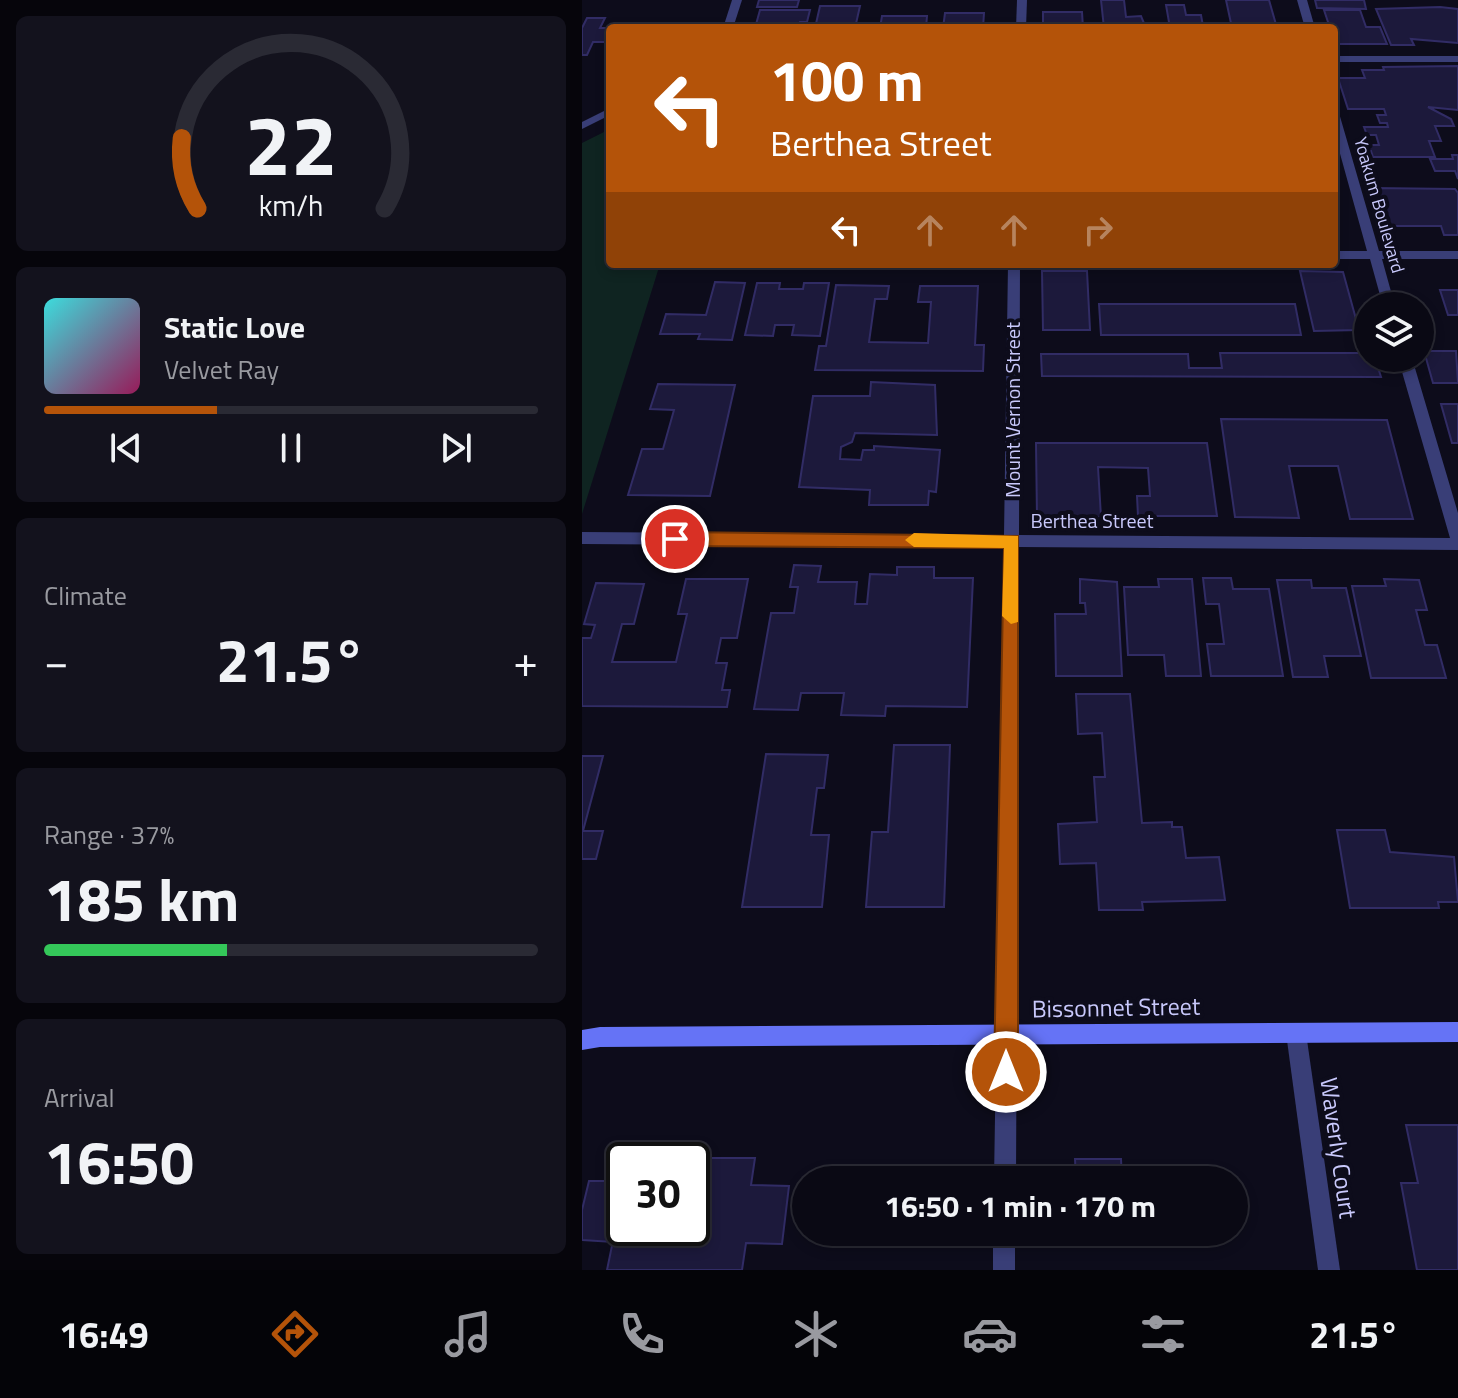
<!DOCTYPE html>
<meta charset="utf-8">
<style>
body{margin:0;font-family:"Titillium Web",sans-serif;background:#13121d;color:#f1f3f6;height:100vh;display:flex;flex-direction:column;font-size:30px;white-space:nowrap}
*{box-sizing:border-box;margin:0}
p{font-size:26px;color:#999aa0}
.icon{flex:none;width:44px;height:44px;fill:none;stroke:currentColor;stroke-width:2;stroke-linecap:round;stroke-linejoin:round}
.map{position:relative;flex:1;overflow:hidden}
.drawer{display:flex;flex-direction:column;gap:16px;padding:16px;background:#06050b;width:582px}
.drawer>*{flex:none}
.top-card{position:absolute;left:24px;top:24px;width:732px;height:244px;border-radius:8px;box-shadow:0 4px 12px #0003,0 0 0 2px #2a2a34;background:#b45309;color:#fff;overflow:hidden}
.buttons{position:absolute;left:772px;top:292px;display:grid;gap:16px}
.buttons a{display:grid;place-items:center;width:80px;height:80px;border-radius:50%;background:#0a0914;box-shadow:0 4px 12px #0003,0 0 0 2px #2a2a34;font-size:40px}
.speed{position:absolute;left:24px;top:1142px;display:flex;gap:16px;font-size:40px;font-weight:700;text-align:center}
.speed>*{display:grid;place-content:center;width:104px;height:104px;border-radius:50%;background:#0a0914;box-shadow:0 4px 12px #0003,0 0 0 2px #2a2a34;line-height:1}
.speed .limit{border:4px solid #111;border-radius:12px;background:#fff;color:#111}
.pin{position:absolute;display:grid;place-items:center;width:68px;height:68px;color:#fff;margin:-34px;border:4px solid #fff;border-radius:50%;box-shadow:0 2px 8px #0007}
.me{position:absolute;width:88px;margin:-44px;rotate:0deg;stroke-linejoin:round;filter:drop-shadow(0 0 6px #0008)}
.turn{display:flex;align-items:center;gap:28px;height:168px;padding:0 32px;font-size:36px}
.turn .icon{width:104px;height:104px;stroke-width:2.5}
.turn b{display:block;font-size:56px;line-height:68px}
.lanes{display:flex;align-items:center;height:76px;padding:0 32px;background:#0003;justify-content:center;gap:40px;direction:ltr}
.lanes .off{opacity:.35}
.big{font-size:60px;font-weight:700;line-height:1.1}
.drawer .widget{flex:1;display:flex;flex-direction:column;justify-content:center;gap:12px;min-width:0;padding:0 28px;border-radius:12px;background:#13121d}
.drawer .dial{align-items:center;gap:0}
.dial svg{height:208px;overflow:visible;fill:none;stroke:#2a2a34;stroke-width:7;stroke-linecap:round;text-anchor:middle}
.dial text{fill:#f1f3f6;stroke:none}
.song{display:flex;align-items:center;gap:24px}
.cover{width:96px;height:96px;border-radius:12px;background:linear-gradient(135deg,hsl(180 70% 55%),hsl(330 70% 35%))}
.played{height:8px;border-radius:4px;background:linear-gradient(90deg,#b45309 35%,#2a2a34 35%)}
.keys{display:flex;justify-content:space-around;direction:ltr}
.heat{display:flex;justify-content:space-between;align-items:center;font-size:44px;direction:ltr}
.charge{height:12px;border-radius:6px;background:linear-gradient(90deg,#34c759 37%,#2a2a34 0)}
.trip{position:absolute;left:210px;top:1166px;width:456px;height:80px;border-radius:40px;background:#0a0914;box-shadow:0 4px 12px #0003,0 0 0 2px #2a2a34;font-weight:700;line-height:80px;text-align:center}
.dock{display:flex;height:128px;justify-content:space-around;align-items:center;background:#040408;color:#999aa0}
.dock .icon{width:56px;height:56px}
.dock .active{color:#b45309}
.dock b{font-size:36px;color:#f1f3f6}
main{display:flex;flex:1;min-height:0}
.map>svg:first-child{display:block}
.green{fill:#0f2421}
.building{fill:#1c193b;stroke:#312c65;stroke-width:2}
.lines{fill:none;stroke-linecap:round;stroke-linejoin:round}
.minor{fill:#393e77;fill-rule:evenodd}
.tertiary{fill:#393e77;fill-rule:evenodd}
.secondary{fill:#6573f6;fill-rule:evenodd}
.route{fill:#b45309;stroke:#753606;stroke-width:2}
.slow{fill:#f59e0b}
.labels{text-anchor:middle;stroke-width:8;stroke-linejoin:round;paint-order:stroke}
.far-street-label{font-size:18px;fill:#c9c9fc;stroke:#0d0c1b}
.street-label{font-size:20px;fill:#c9c9fc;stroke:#0d0c1b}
.near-street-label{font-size:24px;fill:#c9c9fc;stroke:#0d0c1b}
</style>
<main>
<section class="drawer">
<div class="widget dial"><svg viewBox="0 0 100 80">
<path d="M14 69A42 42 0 1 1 86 69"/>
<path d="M14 69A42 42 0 0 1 8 42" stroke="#b45309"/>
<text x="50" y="56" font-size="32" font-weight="700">22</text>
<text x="50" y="72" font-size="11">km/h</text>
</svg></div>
<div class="widget">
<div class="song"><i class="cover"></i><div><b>Static Love</b><p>Velvet Ray</p></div></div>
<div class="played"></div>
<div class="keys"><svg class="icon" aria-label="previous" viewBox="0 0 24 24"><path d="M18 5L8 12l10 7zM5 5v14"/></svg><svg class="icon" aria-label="pause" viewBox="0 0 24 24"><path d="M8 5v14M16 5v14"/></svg><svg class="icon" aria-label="next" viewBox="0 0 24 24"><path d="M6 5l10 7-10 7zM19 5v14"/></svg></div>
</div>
<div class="widget"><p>Climate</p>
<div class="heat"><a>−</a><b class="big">21.5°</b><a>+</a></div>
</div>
<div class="widget"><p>Range · 37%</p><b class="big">185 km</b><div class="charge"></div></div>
<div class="widget"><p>Arrival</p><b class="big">16:50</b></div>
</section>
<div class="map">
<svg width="876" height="1270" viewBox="0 0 876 1270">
<rect width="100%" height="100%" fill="#0d0c1b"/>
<path class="green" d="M28 129V264H78L0 514V143Z"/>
<g class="building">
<path d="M177 0H217L215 7H175Z"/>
<path d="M519 0H542L544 17 559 16 564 28H522Z"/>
<path d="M644 0H687L695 28H650Z"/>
<path d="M733 0H782L784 9 735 8Z"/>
<path d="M584 5H602L604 15H619L621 26 588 28Z"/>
<path d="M238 6H278L273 28H233Z"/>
<path d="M858 7 876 9V43L829 39 832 45H809L794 9Z"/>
<path d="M178 10H228L225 22H218L217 28H173Z"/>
<path d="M742 10H778L784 27H798L805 44H754L752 28H748Z"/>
<path d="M461 12H500L501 28H461Z"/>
<path d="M363 13H402L401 28H361Z"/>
<path d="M300 16H345L344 28H298Z"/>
<path d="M5 18H23L18 28H28V42H11L5 55H0V28Z"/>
<path d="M876 66V110L846 107 869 119 872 126H853L859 141H847L853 157H791L789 151H779L777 145H797L794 135H785L782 127H806L805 123H798L795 115H804L802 109H766L756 78H783L780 70H802L801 67Z"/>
<path d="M870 155H876V179L873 171H853L848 159H871Z"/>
<path d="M790 188 873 189 876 193V235H862L859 226H801Z"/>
<path d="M460 271H505L508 330H461Z"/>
<path d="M718 271 761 272 777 330 732 331Z"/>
<path d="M133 282 163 283 150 340 116 339 118 334H78L84 314 124 315Z"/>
<path d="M175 283H198L197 289H221L222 283H247L238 336 210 335 212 325H193L191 336 163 335Z"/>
<path d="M254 285 307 286 305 299H293L287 342 346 343 349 302H336L338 286H396L393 345H402L401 371 233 370 237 346H244Z"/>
<path d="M858 290H876V315H866Z"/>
<path d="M517 304H713L719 335H519Z"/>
<path d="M842 351H874L876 383H851Z"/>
<path d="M638 353H786V358H793L799 377 460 376 459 354H606L607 368H640Z"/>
<path d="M289 382 353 385 355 435 273 433 270 442 259 447 258 459 279 460 281 450H292V446L358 450 354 492 347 491 346 505H287L288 490 217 487 231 396H288Z"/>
<path d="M76 384 153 385 128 496 46 495 60 449H81L92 410 68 409Z"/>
<path d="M859 404H876V443H870Z"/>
<path d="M639 419 805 420 831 519H768L756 466H707L717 518 653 517Z"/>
<path d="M454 443H625L635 516H556L555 496H568L566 468 516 467 519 517H455Z"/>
<path d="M212 565 239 566 236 582H275L273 604H285L288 574 315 575V567H352V578H391L385 707 304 706 303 716 259 715 262 693H219L216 710 172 709 189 613H212L216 587H208Z"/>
<path d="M621 578H649L651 589H687L701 676H629L625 644H642L637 604H624Z"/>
<path d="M104 579H166L155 638H139L134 663H145L140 690H148L145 707 0 706V638H9L13 625 2 624 14 583 62 584 52 624H40L30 662H94L105 614H96Z"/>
<path d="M498 579 535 582 540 676H474L473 614H504L503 603H498Z"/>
<path d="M576 579H610L619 676H584L582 655H546L542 587H577Z"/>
<path d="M802 579 837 580 845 610H834L843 645H855L864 678H789L770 586H804Z"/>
<path d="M695 580H729L730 588H764L779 656H742L746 677H711Z"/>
<path d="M494 694H548L560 823 590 822V827H600L604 858 637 857 643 900 560 902 561 910H517L514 863 478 864 476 824 515 822 512 777H523L520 733 496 734Z"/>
<path d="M312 745H368L362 907H284L290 832H306Z"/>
<path d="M184 754 246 755 242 788H235L229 835H247L240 907H160Z"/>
<path d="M0 756H21L1 831H21L14 859H0Z"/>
<path d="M755 830H803L808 852 872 857 876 902H856L857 908H768Z"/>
<path d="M824 1125H876V1270H835L819 1183H836Z"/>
<path d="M125 1158H173L169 1185 207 1186 200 1244 164 1243 160 1270H25L42 1187V1228H110V1167H124Z"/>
<path d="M493 1159H539L540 1180H494Z"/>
<path d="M7 1181H42L31 1242 0 1240V1210Z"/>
</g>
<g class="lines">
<g class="minor">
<path d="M435 0H445L444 28H434Z"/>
<path d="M715 0H725L733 28H723Z"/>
<rect x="752" y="56" width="124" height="6"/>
<path d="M752 110 757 113 797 251H876V259H800L813 306H801L788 259H752V251H785L752 132Z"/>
<path d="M426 264H438L437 535 868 538 816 358H830L876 513V550L437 547 434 1180H412L422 547 0 544V532L422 535Z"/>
<path d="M714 1023 721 1026 724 1033 758 1270H736L704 1033 707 1026Z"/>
<rect x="411" y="1232" width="22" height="38"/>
</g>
<g class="tertiary">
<path d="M150 0H160L151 28H141Z"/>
<path d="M28 108V115L0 129V122Z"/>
</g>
<path class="secondary" d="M876 1022V1042L18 1047 0 1050V1030L18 1027Z"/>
</g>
<path class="route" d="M93 532 436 536V1072L432 1080 424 1083 416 1080 412 1072 422 548 93 546 84 539Z"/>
<path class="slow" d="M332 533 436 536V622L429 624 420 616 422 548 332 547 323 540Z"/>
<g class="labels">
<g class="far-street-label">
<text transform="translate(797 205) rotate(74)" y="6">Yoakum Boulevard</text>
</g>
<g class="street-label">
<text transform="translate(431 410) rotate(-90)" y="7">Mount Vernon Street</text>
<text x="510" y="528">Berthea Street</text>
</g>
<g class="near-street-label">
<text transform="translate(534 1008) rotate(-1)" y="8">Bissonnet Street</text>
<text transform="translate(756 1148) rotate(82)" y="8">Waverly Court</text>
</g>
</g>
</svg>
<div class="buttons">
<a><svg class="icon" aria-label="layers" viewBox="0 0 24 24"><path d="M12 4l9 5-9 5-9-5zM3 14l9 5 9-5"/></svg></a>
</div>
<div class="speed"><div class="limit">30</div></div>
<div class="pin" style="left:93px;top:539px;background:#d93025"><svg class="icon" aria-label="arrive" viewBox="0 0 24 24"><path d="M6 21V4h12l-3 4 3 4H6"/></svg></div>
<svg class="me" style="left:424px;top:1072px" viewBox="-20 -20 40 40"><circle r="17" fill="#b45309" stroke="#fff" stroke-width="3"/><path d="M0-11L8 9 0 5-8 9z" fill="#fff"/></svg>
<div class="trip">16:50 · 1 min · 170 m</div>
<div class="top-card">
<div class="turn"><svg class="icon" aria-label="left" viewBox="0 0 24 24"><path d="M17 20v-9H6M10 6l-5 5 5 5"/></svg><div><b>100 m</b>Berthea Street</div></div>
<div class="lanes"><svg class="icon" aria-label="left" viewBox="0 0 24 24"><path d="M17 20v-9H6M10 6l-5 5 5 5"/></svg><svg class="icon off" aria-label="ahead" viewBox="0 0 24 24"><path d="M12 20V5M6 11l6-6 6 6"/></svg><svg class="icon off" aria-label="ahead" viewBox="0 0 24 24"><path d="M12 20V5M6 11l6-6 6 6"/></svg><svg class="icon off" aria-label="right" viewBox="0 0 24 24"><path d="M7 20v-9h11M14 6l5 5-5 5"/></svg></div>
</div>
</div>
</main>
<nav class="dock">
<b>16:49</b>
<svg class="icon active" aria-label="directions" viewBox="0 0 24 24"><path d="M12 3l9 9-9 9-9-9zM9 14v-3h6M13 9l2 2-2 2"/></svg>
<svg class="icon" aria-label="music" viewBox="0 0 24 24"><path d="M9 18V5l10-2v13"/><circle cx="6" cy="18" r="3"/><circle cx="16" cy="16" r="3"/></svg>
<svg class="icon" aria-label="phone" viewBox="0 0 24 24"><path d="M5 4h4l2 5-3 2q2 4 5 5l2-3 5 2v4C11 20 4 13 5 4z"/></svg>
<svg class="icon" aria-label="climate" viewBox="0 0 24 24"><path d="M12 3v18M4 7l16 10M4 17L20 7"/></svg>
<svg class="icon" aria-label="car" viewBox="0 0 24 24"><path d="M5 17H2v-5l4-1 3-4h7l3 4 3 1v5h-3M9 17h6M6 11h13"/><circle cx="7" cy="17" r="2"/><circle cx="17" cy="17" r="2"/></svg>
<svg class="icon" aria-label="filters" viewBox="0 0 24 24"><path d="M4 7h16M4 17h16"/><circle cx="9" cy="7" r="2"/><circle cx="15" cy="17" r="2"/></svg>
<b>21.5°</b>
</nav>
